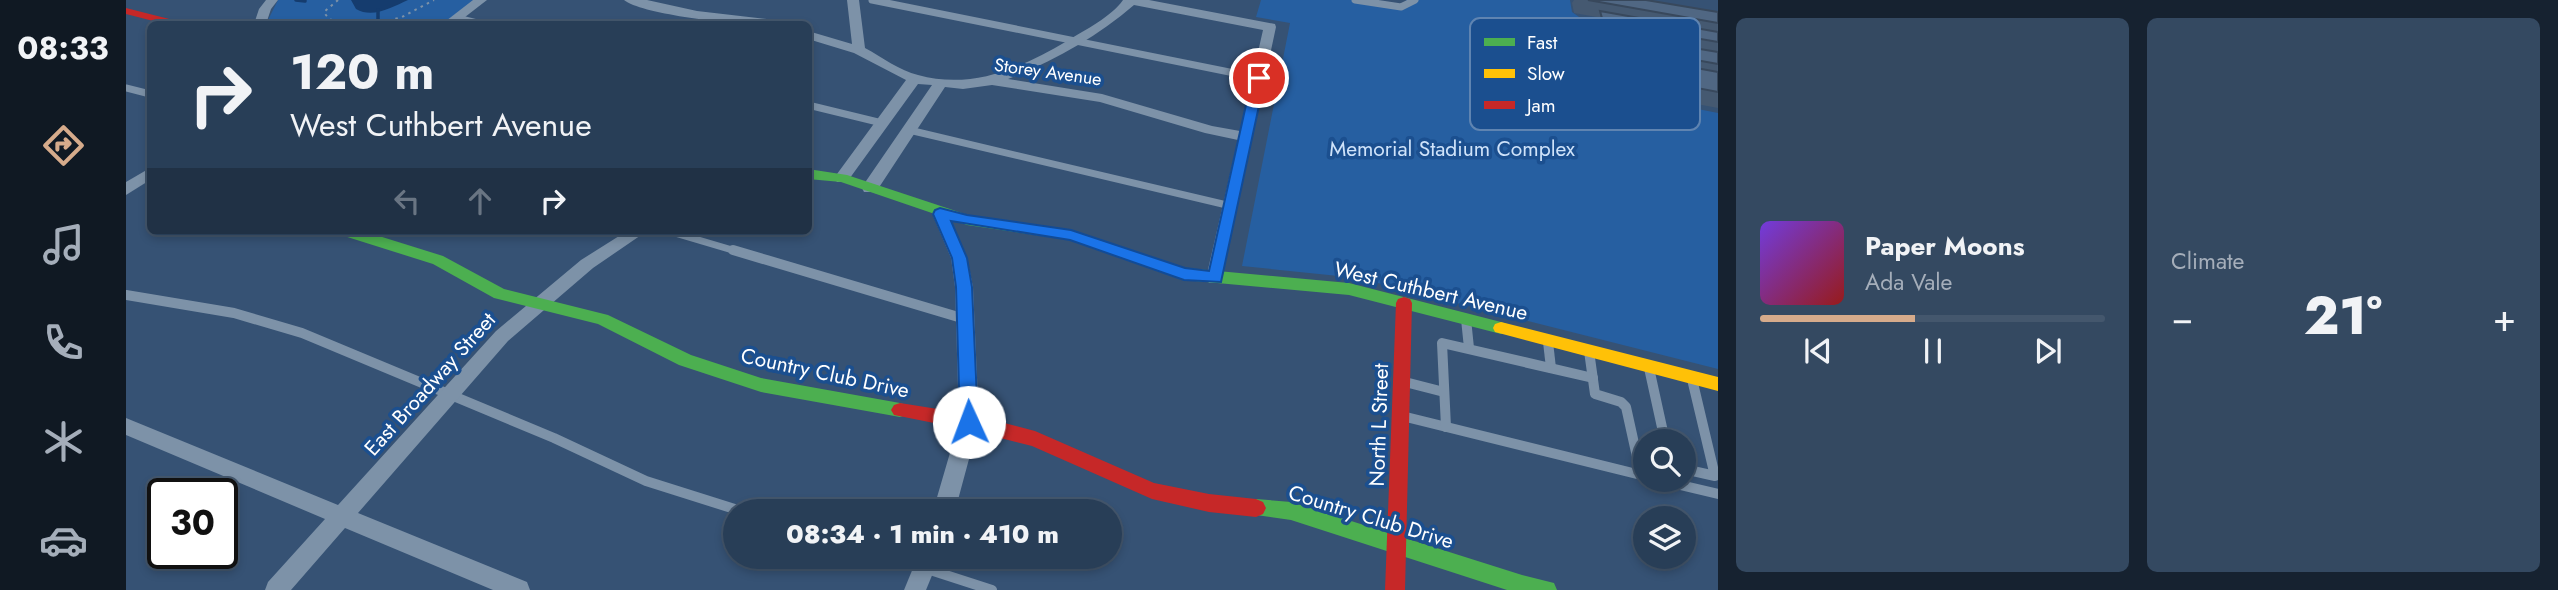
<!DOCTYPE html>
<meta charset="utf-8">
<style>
body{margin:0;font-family:Jost,sans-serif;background:#344961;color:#f1f3f6;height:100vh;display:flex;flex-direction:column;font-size:26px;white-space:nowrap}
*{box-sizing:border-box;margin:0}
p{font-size:23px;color:#a5aeba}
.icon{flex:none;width:38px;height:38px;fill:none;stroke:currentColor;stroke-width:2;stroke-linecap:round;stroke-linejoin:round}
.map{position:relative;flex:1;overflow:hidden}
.panel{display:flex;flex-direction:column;gap:18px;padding:18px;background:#162230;width:840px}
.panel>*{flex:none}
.top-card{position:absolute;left:21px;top:21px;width:665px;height:214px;border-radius:10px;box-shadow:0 4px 10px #0003,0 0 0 2px #44576d;background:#283e57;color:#f1f3f6;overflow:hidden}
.controls{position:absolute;left:1507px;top:429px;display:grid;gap:14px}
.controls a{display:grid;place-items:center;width:63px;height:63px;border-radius:50%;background:#283e57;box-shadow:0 4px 10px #0003,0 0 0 2px #44576d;font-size:35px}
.speed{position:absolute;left:21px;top:478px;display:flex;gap:14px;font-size:35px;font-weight:700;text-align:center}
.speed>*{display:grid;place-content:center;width:91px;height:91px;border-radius:50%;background:#283e57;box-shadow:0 4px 10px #0003,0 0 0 2px #44576d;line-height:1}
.speed .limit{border:4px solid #111;border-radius:10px;background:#fff;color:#111}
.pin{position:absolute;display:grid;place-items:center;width:60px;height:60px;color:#fff;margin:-30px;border:4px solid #fff;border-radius:50%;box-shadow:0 2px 7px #0007}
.me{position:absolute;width:77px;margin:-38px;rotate:358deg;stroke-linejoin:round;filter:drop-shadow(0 0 5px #0008)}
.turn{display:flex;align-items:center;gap:24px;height:147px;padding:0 28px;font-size:32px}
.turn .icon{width:91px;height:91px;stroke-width:2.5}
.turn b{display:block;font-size:49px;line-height:60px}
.lanes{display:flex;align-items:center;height:66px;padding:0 28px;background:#0003;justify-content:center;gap:35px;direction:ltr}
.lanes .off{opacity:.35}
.big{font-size:52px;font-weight:800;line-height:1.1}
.panel .tile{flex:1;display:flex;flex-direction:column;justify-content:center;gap:10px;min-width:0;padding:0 24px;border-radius:10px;background:#344961}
.song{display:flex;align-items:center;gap:21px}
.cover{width:84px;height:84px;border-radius:10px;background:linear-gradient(135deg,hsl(260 70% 55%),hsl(0 70% 35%))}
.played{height:7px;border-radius:4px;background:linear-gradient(90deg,#d6ab8b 45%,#44576d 45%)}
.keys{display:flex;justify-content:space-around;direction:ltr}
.heat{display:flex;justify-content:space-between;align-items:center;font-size:38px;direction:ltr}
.panel .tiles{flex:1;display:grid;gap:18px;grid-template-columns:repeat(2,1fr)}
.trip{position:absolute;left:597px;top:499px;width:399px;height:70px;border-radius:35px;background:#283e57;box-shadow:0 4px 10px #0003,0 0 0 2px #44576d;font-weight:800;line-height:70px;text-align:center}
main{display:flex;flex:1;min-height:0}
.dock{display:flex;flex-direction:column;width:126px;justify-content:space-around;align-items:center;background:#101923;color:#a5aeba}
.dock .icon{width:49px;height:49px}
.dock .on{color:#d6ab8b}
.dock b{font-size:32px;color:#f1f3f6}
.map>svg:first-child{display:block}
.green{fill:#265fa1}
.water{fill:#153c6e}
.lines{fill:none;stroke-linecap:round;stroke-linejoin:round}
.stream{stroke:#153c6e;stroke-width:3.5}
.path{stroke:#7d92a8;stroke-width:2;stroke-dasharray:2.5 4.5;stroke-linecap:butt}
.lane-far1{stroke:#7d92a8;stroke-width:7}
.lane{stroke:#7d92a8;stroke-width:10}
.street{fill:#7d92a8;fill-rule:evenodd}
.fast{fill:#4caf50;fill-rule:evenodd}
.slow{fill:#ffc107;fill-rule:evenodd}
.jam{fill:#c62828;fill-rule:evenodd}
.wall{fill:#455971}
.building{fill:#506783;stroke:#38485c;stroke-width:2}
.route{fill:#1a73e8;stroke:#114b97;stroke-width:2}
.labels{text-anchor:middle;stroke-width:7;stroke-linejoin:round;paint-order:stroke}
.far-street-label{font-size:18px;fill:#fff;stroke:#1b4f8f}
.park-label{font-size:21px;fill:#cfe3fa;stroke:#1b4f8f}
.street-label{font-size:21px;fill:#fff;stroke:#1b4f8f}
.key{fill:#1b4f8f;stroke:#5f84b1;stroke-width:2}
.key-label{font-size:19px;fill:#fff}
</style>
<main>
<nav class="dock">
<b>08:33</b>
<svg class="icon on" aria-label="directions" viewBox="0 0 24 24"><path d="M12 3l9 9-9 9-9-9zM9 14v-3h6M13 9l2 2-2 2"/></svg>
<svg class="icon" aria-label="music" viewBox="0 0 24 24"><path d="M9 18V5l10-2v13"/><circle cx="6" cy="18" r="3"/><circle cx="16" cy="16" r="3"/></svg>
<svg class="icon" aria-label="phone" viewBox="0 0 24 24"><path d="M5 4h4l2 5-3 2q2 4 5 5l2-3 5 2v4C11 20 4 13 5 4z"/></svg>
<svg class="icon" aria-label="climate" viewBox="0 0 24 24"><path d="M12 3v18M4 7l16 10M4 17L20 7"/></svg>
<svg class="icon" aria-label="car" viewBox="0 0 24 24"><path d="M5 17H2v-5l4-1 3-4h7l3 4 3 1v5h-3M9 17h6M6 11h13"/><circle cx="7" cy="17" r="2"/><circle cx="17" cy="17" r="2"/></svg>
</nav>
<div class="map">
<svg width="1592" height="590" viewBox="0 0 1592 590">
<rect width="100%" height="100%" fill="#365274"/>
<g class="green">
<path d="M152 0H351L317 24H140Z"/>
<path d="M1135 0H1229L1280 8V0H1444L1446 12 1463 24 1467 46 1458 45 1460 55 1447 53 1448 64C1478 69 1505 65 1516 98L1592 113V369L1232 278 1116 266 1164 23 1130 17Z"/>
</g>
<path class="water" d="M225 0H282C266 7 247 19 230 9Z"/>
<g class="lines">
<g class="stream">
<path d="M170 0 179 1"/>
<path d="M252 10V23"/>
</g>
<g class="path">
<path d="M212 0 198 12C204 23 214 23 225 24"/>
<path d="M249 24 276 17 308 0"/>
</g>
<g class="lane-far1">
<path d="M746 0 1133 78"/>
<path d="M1229 0 1275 7 1289 0"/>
<path d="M331 18 355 24"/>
<path d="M0 88 24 94"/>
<path d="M682 105 756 123"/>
<path d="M783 130 1105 206"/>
<path d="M542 231 613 252"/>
</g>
<g class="lane">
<path d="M607 250 839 319"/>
<path d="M0 295 108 313 176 333 428 438 520 481 615 511"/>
<path d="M1340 319 1343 348"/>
<path d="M1422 342 1425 368"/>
<path d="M1463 351 1469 394 1495 402 1500 407 1515 475"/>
<path d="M1523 368 1539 441"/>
<path d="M1279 382 1318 392"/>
<path d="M1280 417 1519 476"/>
<path d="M1320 427 1316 343 1467 378"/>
<path d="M1558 469 1589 476 1566 379"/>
<path d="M1533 480 1592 494"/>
<path d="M761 556 866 590"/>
</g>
<g class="street">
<path d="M140 0H152L145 9 140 24H128L133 9Z"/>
<path d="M347 0H361L330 24H316Z"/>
<path d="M498 0H521L571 11 650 20 656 24C628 27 518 16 498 0Z"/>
<path d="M721 0H733L739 48C756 57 774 71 792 75 846 90 895 68 941 41 959 30 985 17 997 0H1023L1149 24 1150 27 1095 283H1083L1080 278 1112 140 1079 133 974 102 866 85 837 89 819 87 750 192H738L736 188 738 184 806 85 792 84 721 182H711L708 178 711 174 780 80 728 53 682 39V31L726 44ZM1008 5 1137 30 1114 131 1086 126 976 94 882 79C928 61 971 37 1008 5Z"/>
<path d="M24 168V180L0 195V182Z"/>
<path d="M814 207 822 213 841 258 847 287 853 422 829 511H807L833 422 829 287 825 258 806 213Z"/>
<path d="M501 231H521L467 268 382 341 232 513 401 582 404 590H367L219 528 165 590H139L142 582 199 519 0 435V418L212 505 370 331 455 260Z"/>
<path d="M792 556H814L800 590H778Z"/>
</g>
<g class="fast">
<path d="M682 169 721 175 842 215 945 230 1059 268 1223 283 1375 322 1381 324 1383 328 1381 332 1375 334 1223 295 1058 280 944 240 841 225 715 182 682 179Z"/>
<path d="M213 231H237L317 256 378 289 482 315 565 355 635 378 774 403 780 405 783 410 780 415 774 417 635 392 553 365 472 324 368 298 307 264 215 235Z"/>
<path d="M1130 499 1165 502 1396 575 1428 583 1431 590H1381L1165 520 1123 514 1120 508 1123 502Z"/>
</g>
<path class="slow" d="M1375 322 1592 377V391L1369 332 1367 328 1369 324Z"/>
<g class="jam">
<path d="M0 8 55 22 57 24H39L0 14Z"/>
<path d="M1278 297 1284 299 1286 303 1279 590H1259L1270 303 1272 299Z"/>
<path d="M774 403 843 414 909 431 1028 483 1083 494 1130 499 1137 502 1140 508 1137 514 1130 517 1083 512 1026 499 906 446 843 430 768 415 765 410 768 405Z"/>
</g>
</g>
<path class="wall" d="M1448 0H1520L1592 12V108L1539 98 1533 77 1538 70 1489 61 1485 51 1493 41 1468 36 1465 25 1471 17 1448 13 1446 3Z"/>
<g class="building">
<path d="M1462 0H1520L1592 12V23Z"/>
<path d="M1474 11 1592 32V42L1477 22Z"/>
<path d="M1496 36 1592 52V64L1498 47 1495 38Z"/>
<path d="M1543 63 1592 72V92L1550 84Z"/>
</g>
<path class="route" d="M1133 74 1139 78 1095 282 1058 280 944 240 825 221 841 258 846 287 852 422 849 428 843 430 837 428 834 422 830 287 826 258 807 214 809 210 814 208 841 215 945 230 1059 268 1083 271 1126 78Z"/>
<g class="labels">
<g class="far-street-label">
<text transform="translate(922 72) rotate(8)" y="6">Storey Avenue</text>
</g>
<g class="park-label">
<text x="1326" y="156">Memorial Stadium Complex</text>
</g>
<g class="street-label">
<text transform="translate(1305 291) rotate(13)" y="7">West Cuthbert Avenue</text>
<text transform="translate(699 373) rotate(12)" y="7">Country Club Drive</text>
<text transform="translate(304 384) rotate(-48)" y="7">East Broadway Street</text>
<text transform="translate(1253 425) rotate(-88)" y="7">North L Street</text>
<text transform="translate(1245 517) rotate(17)" y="7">Country Club Drive</text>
</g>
</g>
<rect x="1344" y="18" width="230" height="112" rx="10" class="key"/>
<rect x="1358" y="38" width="31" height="8" fill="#4caf50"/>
<rect x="1358" y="69" width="31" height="9" fill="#ffc107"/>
<rect x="1358" y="101" width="31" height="8" fill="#c62828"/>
<g class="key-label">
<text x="1401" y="49">Fast</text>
<text x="1401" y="80">Slow</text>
<text x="1401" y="112">Jam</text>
</g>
</svg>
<div class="controls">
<a><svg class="icon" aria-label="search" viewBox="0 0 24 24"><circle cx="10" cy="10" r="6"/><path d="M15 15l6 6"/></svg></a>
<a><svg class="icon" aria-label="layers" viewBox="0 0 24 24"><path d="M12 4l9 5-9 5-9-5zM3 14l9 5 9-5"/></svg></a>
</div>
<div class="speed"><div class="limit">30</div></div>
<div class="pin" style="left:1133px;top:78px;background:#d93025"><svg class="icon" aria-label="arrive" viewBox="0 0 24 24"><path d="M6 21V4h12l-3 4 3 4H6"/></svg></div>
<svg class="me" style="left:843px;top:422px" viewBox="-20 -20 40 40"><circle r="19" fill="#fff"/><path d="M0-13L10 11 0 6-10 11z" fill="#1a73e8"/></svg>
<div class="trip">08:34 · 1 min · 410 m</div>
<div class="top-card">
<div class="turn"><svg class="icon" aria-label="right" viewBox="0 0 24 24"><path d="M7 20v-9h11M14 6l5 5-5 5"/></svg><div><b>120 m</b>West Cuthbert Avenue</div></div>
<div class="lanes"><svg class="icon off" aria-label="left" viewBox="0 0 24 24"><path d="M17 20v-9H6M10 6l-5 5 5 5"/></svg><svg class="icon off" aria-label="ahead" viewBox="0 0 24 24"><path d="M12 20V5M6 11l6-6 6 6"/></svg><svg class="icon" aria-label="right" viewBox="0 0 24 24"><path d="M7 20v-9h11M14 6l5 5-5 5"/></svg></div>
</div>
</div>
<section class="panel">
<div class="tiles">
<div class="tile">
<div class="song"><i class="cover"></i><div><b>Paper Moons</b><p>Ada Vale</p></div></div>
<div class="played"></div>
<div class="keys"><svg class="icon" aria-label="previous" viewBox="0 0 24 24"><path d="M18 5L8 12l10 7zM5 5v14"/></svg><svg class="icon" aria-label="pause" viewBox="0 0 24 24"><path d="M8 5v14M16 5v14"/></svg><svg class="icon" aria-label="next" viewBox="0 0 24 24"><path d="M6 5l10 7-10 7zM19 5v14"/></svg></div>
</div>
<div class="tile"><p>Climate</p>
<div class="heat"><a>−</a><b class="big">21°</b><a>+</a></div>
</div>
</div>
</section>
</main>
